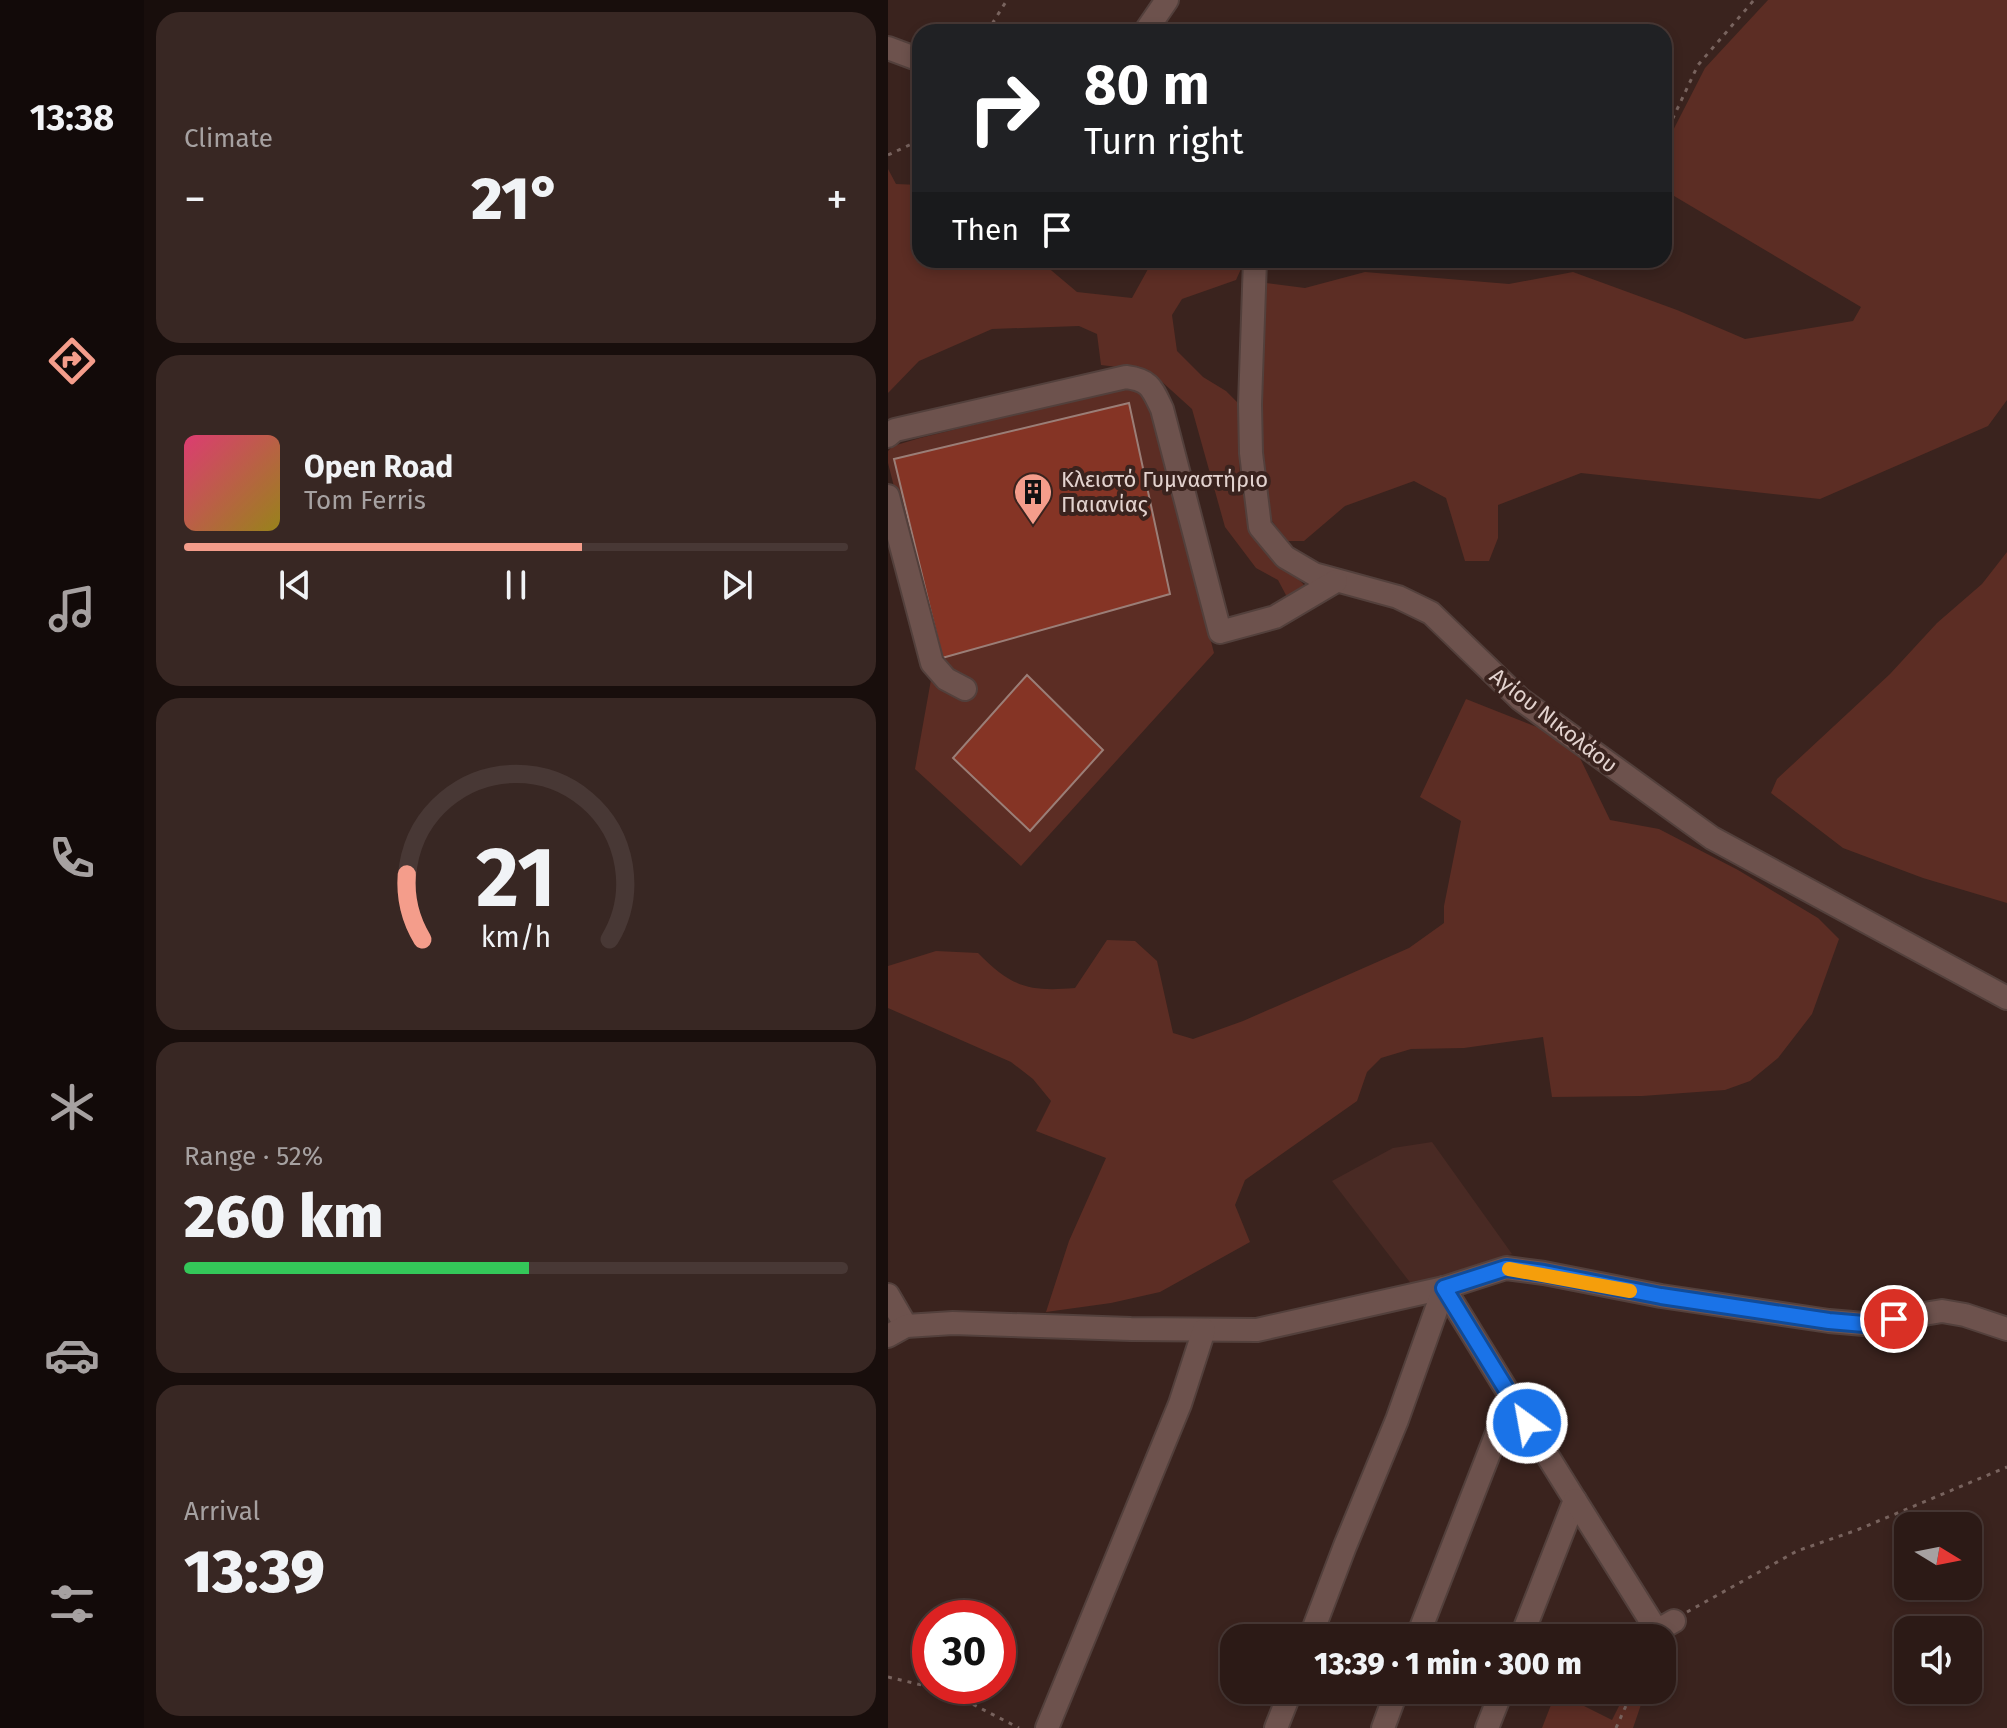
<!DOCTYPE html>
<meta charset="utf-8">
<style>
body{margin:0;font-family:"Fira Sans",sans-serif;background:#382723;color:#f1f3f6;height:100vh;display:flex;flex-direction:column;font-size:30px;white-space:nowrap}
*{box-sizing:border-box;margin:0}
p{font-size:26px;color:#a6a1a1}
.icon{flex:none;width:44px;height:44px;fill:none;stroke:currentColor;stroke-width:2;stroke-linecap:round;stroke-linejoin:round}
.map{position:relative;flex:1;overflow:hidden}
.sheet{display:flex;flex-direction:column;gap:12px;padding:12px;background:#180e0c;width:744px}
.sheet>*{flex:none}
.guide{position:absolute;left:24px;top:24px;width:760px;height:244px;border-radius:24px;box-shadow:0 4px 12px #0003,0 0 0 2px #483835;background:#202124;color:#fff;overflow:hidden}
.needle{width:52px;rotate:100deg}
.fabs{position:absolute;left:1006px;top:1512px;display:grid;gap:16px}
.fabs a{display:grid;place-items:center;width:88px;height:88px;border-radius:16px;background:#2c1a16;box-shadow:0 4px 12px #0003,0 0 0 2px #483835;font-size:40px}
.speed{position:absolute;left:24px;top:1600px;display:flex;gap:16px;font-size:40px;font-weight:700;text-align:center}
.speed>*{display:grid;place-content:center;width:104px;height:104px;border-radius:50%;background:#2c1a16;box-shadow:0 4px 12px #0003,0 0 0 2px #483835;line-height:1}
.speed .limit{border:12px solid #d22;background:#fff;color:#111}
.pin{position:absolute;display:grid;place-items:center;width:68px;height:68px;color:#fff;margin:-34px;border:4px solid #fff;border-radius:50%;box-shadow:0 2px 8px #0007}
.me{position:absolute;width:88px;margin:-44px;rotate:328deg;stroke-linejoin:round;filter:drop-shadow(0 0 6px #0008)}
.turn{display:flex;align-items:center;gap:28px;height:168px;padding:0 40px;font-size:36px}
.turn .icon{width:104px;height:104px;stroke-width:2.5}
.turn b{display:block;font-size:56px;line-height:68px}
.then{display:flex;align-items:center;height:76px;padding:0 40px;background:#0003;gap:16px;font-size:30px}
.big{font-size:60px;font-weight:800;line-height:1.1}
.sheet .tile{flex:1;display:flex;flex-direction:column;justify-content:center;gap:12px;min-width:0;padding:0 28px;border-radius:24px;background:#382723}
.sheet .dial{align-items:center;gap:0}
.dial svg{height:208px;overflow:visible;fill:none;stroke:#483835;stroke-width:7;stroke-linecap:round;text-anchor:middle}
.dial text{fill:#f1f3f6;stroke:none}
.song{display:flex;align-items:center;gap:24px}
.cover{width:96px;height:96px;border-radius:12px;background:linear-gradient(135deg,hsl(340 70% 55%),hsl(50 70% 35%))}
.played{height:8px;border-radius:4px;background:linear-gradient(90deg,#f49d8b 60%,#483835 60%)}
.keys{display:flex;justify-content:space-around;direction:ltr}
.heat{display:flex;justify-content:space-between;align-items:center;font-size:44px;direction:ltr}
.charge{height:12px;border-radius:6px;background:linear-gradient(90deg,#34c759 52%,#483835 0)}
.trip{position:absolute;left:332px;top:1624px;width:456px;height:80px;border-radius:24px;background:#2c1a16;box-shadow:0 4px 12px #0003,0 0 0 2px #483835;font-weight:800;line-height:80px;text-align:center}
main{display:flex;flex:1;min-height:0}
.menu{display:flex;flex-direction:column;width:144px;justify-content:space-around;align-items:center;background:#120a09;color:#a6a1a1}
.menu .icon{width:56px;height:56px}
.menu .current{color:#f49d8b}
.menu b{font-size:36px;color:#f1f3f6}
.map>svg:first-child{display:block}
.built{fill:#492a24}
.green{fill:#5c2d24}
.building{fill:#853425;stroke:#9b7e77;stroke-width:2}
.lines{fill:none;stroke-linecap:round;stroke-linejoin:round}
.minor-casing{stroke:#53403c;stroke-width:26}
.path{stroke:#78635e;stroke-width:3;stroke-dasharray:4 6;stroke-linecap:butt}
.minor{stroke:#6d524d;stroke-width:22}
.route-casing{stroke:#114b97;stroke-width:20}
.route{stroke:#1a73e8;stroke-width:14}
.slow{stroke:#f59e0b;stroke-width:14}
.labels{text-anchor:middle;stroke-width:8;stroke-linejoin:round;paint-order:stroke}
.poi-label{font-size:22px;fill:#e3d3cf;stroke:#3a231e;text-anchor:start}
.street-label{font-size:22px;fill:#e3d3cf;stroke:#3a231e}
</style>
<main>
<nav class="menu">
<b>13:38</b>
<svg class="icon current" aria-label="directions" viewBox="0 0 24 24"><path d="M12 3l9 9-9 9-9-9zM9 14v-3h6M13 9l2 2-2 2"/></svg>
<svg class="icon" aria-label="music" viewBox="0 0 24 24"><path d="M9 18V5l10-2v13"/><circle cx="6" cy="18" r="3"/><circle cx="16" cy="16" r="3"/></svg>
<svg class="icon" aria-label="phone" viewBox="0 0 24 24"><path d="M5 4h4l2 5-3 2q2 4 5 5l2-3 5 2v4C11 20 4 13 5 4z"/></svg>
<svg class="icon" aria-label="climate" viewBox="0 0 24 24"><path d="M12 3v18M4 7l16 10M4 17L20 7"/></svg>
<svg class="icon" aria-label="car" viewBox="0 0 24 24"><path d="M5 17H2v-5l4-1 3-4h7l3 4 3 1v5h-3M9 17h6M6 11h13"/><circle cx="7" cy="17" r="2"/><circle cx="17" cy="17" r="2"/></svg>
<svg class="icon" aria-label="filters" viewBox="0 0 24 24"><path d="M4 7h16M4 17h16"/><circle cx="9" cy="7" r="2"/><circle cx="15" cy="17" r="2"/></svg>
</nav>
<section class="sheet">
<div class="tile"><p>Climate</p>
<div class="heat"><a>−</a><b class="big">21°</b><a>+</a></div>
</div>
<div class="tile">
<div class="song"><i class="cover"></i><div><b>Open Road</b><p>Tom Ferris</p></div></div>
<div class="played"></div>
<div class="keys"><svg class="icon" aria-label="previous" viewBox="0 0 24 24"><path d="M18 5L8 12l10 7zM5 5v14"/></svg><svg class="icon" aria-label="pause" viewBox="0 0 24 24"><path d="M8 5v14M16 5v14"/></svg><svg class="icon" aria-label="next" viewBox="0 0 24 24"><path d="M6 5l10 7-10 7zM19 5v14"/></svg></div>
</div>
<div class="tile dial"><svg viewBox="0 0 100 80">
<path d="M14 69A42 42 0 1 1 86 69"/>
<path d="M14 69A42 42 0 0 1 8 44" stroke="#f49d8b"/>
<text x="50" y="56" font-size="32" font-weight="700">21</text>
<text x="50" y="72" font-size="11">km/h</text>
</svg></div>
<div class="tile"><p>Range · 52%</p><b class="big">260 km</b><div class="charge"></div></div>
<div class="tile"><p>Arrival</p><b class="big">13:39</b></div>
</section>
<div class="map">
<svg width="1119" height="1728" viewBox="0 0 1119 1728">
<rect width="100%" height="100%" fill="#3a231e"/>
<path class="built" d="M544 1142 624 1254 524 1285 444 1181 505 1148Z"/>
<g class="green">
<path d="M880 0H1119V400L1100 426 932 499 693 473 610 505V538L601 561H577L558 498 526 481 457 506 416 541H399L381 517 369 434 378 283 417 288 477 272 621 284 685 272 789 310 857 339 965 321 973 307 776 190V148L817 68Z"/>
<path d="M0 169 8 184 32 185V260H151L189 292 244 298 265 260H357L348 280 294 299 284 315 289 351 315 377 338 391 350 403 352 482 367 532 416 585 399 597 390 580 368 568 337 527 304 409 262 371 213 365 209 334 191 326 104 329 31 361 0 393Z"/>
<path d="M237 388 254 393 262 404 326 653 133 866 27 769 48 652 0 463V451L5 446 32 438Z"/>
<path d="M1119 552V903L1035 878 955 848 883 793 889 779 1002 674 1049 623 1094 584Z"/>
<path d="M578 699 654 729 692 758 722 820 771 829 850 870 930 918 951 939 924 1014 890 1058 862 1081 837 1090 754 1096 664 1097 655 1037 576 1048 523 1049 493 1058 479 1072 469 1101 357 1180 347 1205 362 1242 272 1292 223 1303 158 1312 181 1241 218 1158 148 1131 163 1101 145 1079 123 1062 0 1008V966L48 951 90 953C123 987 141 992 187 988L219 940 247 941 269 961 285 1033 305 1039 355 1021 521 948 556 923V906L573 821 532 797Z"/>
<path d="M739 1690H758L745 1728H654L668 1692 724 1720Z"/>
</g>
<g class="building">
<path d="M241 403 282 594 54 658 6 459Z"/>
<path d="M139 675 215 750 142 831 65 758Z"/>
</g>
<g class="lines">
<g class="minor-casing">
<g id="minor">
<path d="M257 32 279 0"/>
<path d="M0 48 32 60"/>
<path d="M367 260 362 404 363 453 372 527 397 557 426 574 510 597 543 613 632 699 824 838 1119 998"/>
<path d="M0 436 7 430 238 377C262 380 264 388 274 409L332 632 387 617 448 581"/>
<path d="M0 496 44 663 58 679 77 689"/>
<path d="M0 1295 18 1326"/>
<path d="M0 1336 18 1326 65 1323 243 1329 369 1330 556 1288 618 1268 656 1273 773 1296 941 1321 976 1324 1054 1311 1077 1315 1119 1329"/>
<path d="M623 1397 687 1500 633 1638"/>
<path d="M687 1500 766 1626 772 1629 786 1621"/>
<path d="M422 1638 457 1546 509 1420 556 1288"/>
<path d="M529 1638 623 1397 556 1288"/>
<path d="M159 1728 292 1404 316 1330"/>
<path d="M388 1728 403 1690"/>
<path d="M495 1728 509 1690"/>
<path d="M599 1728 614 1690"/>
</g>
</g>
<g class="path">
<path d="M99 32 119 0"/>
<path d="M776 137 810 65 866 0"/>
<path d="M0 155 32 140"/>
<path d="M799 1612 909 1551 969 1530 1119 1467"/>
<path d="M0 1677 59 1691 131 1728"/>
<path d="M728 1728 745 1690"/>
</g>
<use href="#minor" class="minor"/>
</g>
<g class="lines">
<g class="route-casing">
<path id="route" d="M639 1423 556 1288 618 1268 656 1273 773 1296 941 1321 976 1324 1006 1319"/>
</g>
<use href="#route" class="route"/>
<path class="slow" d="M621 1269 742 1291"/>
</g>
<defs>
<g id="building-pin" transform="scale(2)"><path d="M0 17L-7.5 6A9.5 9.5 0 1 1 7.5 6Z" fill="#f49d8b" stroke="#3a231e"/><path d="M-4-6H4V6H1V3H-1V6H-4ZM-2.5-4.3h1.7v1.8h-1.7ZM.8-4.3h1.7v1.8H.8ZM-2.5-1h1.7V.8h-1.7ZM.8-1h1.7V.8H.8Z" fill="#111"/></g>
</defs>
<g fill-rule="evenodd">
<use href="#building-pin" x="145" y="492"/>
</g>
<g class="labels">
<g class="poi-label">
<text x="173" y="487">Κλειστό Γυμναστήριο<tspan x="173" dy="25">Παιανίας</tspan></text>
</g>
<g class="street-label">
<text transform="translate(666 720) rotate(38)" y="8">Αγίου Νικολάου</text>
</g>
</g>
</svg>
<div class="fabs">
<a><svg class="needle" viewBox="-14 -14 28 28"><path d="M0-13l5 13h-10z" fill="#e53935"/><path d="M0 13l5-13h-10z" fill="#a6a1a1"/></svg></a>
<a><svg class="icon" aria-label="sound" viewBox="0 0 24 24"><path d="M4 9h4l5-4v14l-5-4H4zM17 9q2 3 0 6"/></svg></a>
</div>
<div class="speed"><div class="limit">30</div></div>
<div class="pin" style="left:1006px;top:1319px;background:#d93025"><svg class="icon" aria-label="arrive" viewBox="0 0 24 24"><path d="M6 21V4h12l-3 4 3 4H6"/></svg></div>
<svg class="me" style="left:639px;top:1423px" viewBox="-20 -20 40 40"><circle r="17" fill="#1a73e8" stroke="#fff" stroke-width="3"/><path d="M0-11L8 9 0 5-8 9z" fill="#fff"/></svg>
<div class="trip">13:39 · 1 min · 300 m</div>
<div class="guide">
<div class="turn"><svg class="icon" aria-label="right" viewBox="0 0 24 24"><path d="M7 20v-9h11M14 6l5 5-5 5"/></svg><div><b>80 m</b>Turn right</div></div>
<div class="then">Then<svg class="icon" aria-label="arrive" viewBox="0 0 24 24"><path d="M6 21V4h12l-3 4 3 4H6"/></svg></div>
</div>
</div>
</main>
